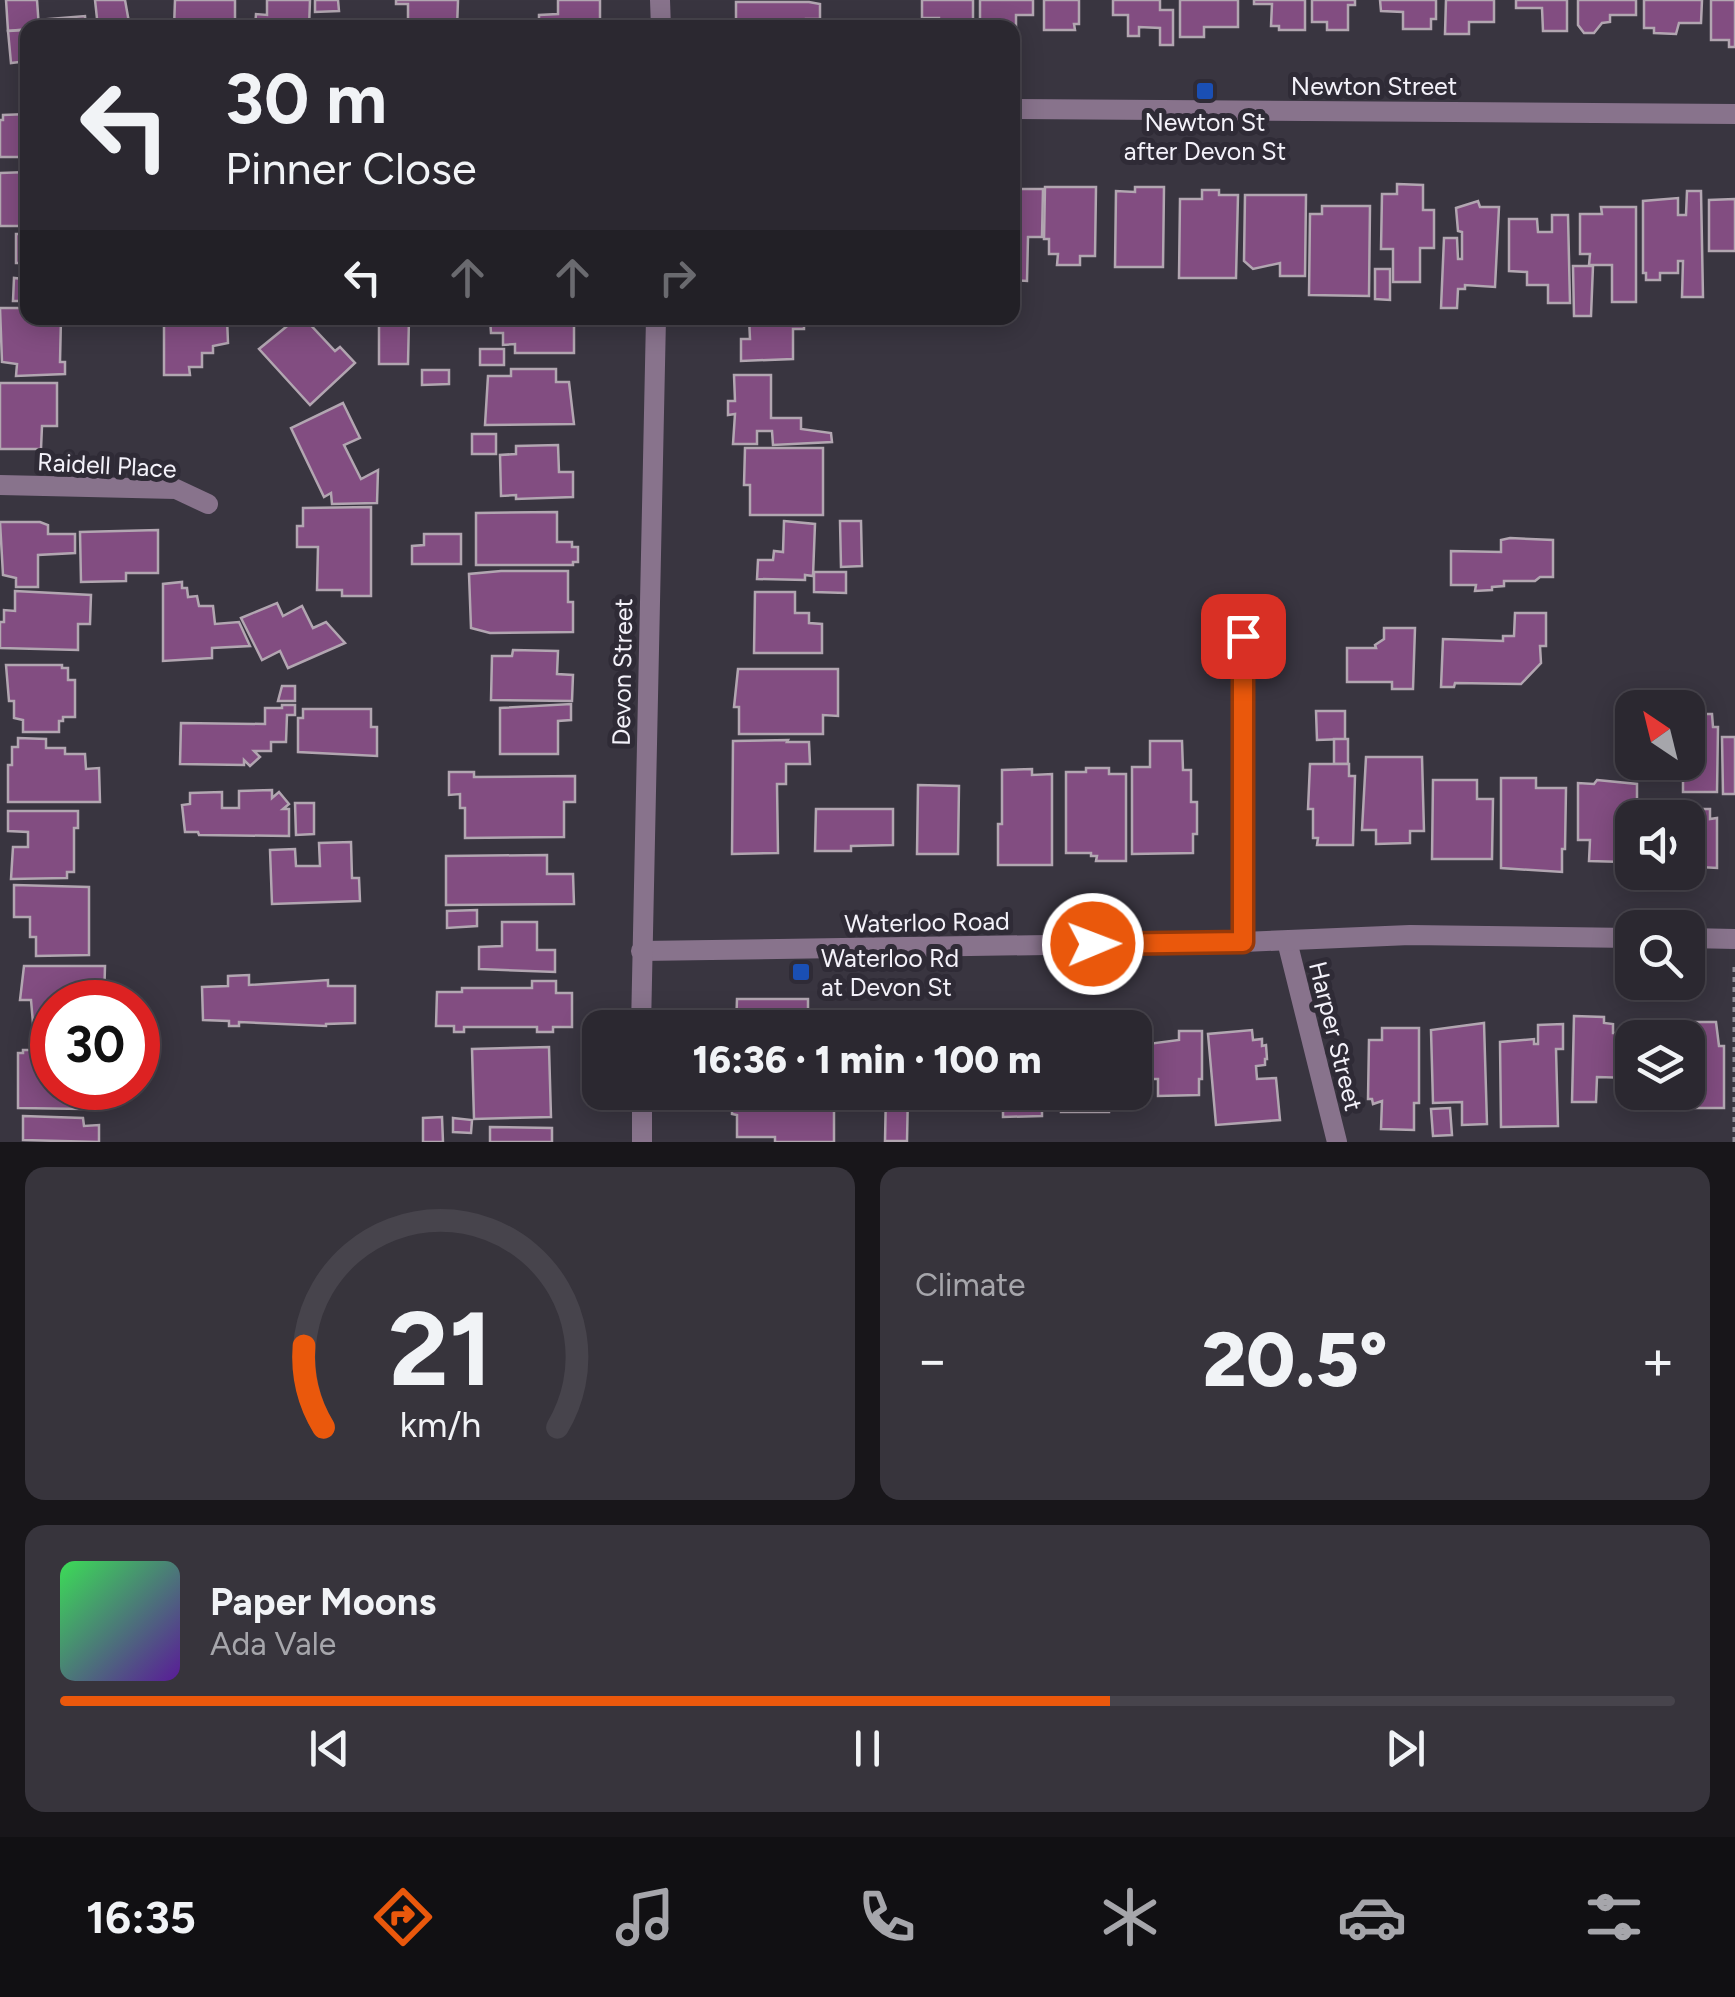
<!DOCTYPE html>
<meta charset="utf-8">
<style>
body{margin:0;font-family:Figtree,sans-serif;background:#37343c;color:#f1f3f6;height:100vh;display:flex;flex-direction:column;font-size:38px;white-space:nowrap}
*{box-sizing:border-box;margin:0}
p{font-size:32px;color:#a6a6ab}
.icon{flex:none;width:55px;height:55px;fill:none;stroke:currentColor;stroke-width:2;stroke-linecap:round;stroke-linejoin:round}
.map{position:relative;height:1142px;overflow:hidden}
.details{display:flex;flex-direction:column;gap:25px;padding:25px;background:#18161a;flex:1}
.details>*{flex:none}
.top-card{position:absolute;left:20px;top:20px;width:1000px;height:305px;border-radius:20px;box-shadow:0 5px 25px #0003,0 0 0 2px #47444c;background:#2b2830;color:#f1f3f6;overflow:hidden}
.needle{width:65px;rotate:325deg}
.fabs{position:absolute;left:1615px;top:690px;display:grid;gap:20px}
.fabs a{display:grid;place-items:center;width:90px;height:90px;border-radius:20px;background:#2b2830;box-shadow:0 5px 25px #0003,0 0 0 2px #47444c;font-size:50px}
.speed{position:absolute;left:30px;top:980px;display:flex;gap:20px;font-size:50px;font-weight:700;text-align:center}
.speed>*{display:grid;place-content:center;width:130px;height:130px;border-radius:50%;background:#2b2830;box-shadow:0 5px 25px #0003,0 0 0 2px #47444c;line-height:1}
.speed .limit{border:15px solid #d22;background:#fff;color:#111}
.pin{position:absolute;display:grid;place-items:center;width:85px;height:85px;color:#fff;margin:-42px;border-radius:20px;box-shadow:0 5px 15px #0006}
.me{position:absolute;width:110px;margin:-55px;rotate:89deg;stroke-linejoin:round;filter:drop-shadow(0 0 8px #0008)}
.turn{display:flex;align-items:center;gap:35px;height:210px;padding:0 40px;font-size:45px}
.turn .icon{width:130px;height:130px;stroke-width:2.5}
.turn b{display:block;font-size:70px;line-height:85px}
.lanes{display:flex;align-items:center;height:95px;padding:0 40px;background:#0003;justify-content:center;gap:50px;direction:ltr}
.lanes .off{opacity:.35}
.big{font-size:75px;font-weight:800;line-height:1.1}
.details .widget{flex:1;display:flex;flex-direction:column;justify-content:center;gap:15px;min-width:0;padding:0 35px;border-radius:20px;background:#37343c}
.details .dial{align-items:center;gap:0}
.dial svg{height:260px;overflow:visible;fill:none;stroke:#47444c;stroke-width:7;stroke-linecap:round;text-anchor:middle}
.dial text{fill:#f1f3f6;stroke:none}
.song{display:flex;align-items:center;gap:30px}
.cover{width:120px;height:120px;border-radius:15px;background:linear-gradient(135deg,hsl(130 70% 55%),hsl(270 70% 35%))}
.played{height:10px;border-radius:5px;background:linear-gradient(90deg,#ea580c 65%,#47444c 65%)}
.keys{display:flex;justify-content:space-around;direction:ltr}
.heat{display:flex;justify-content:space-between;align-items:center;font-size:55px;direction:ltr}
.details .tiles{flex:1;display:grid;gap:25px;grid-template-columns:1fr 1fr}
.widget:last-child{grid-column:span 2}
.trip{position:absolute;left:582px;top:1010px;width:570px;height:100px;border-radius:20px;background:#2b2830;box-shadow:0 5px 25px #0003,0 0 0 2px #47444c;font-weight:800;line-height:100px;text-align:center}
.tabs{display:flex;height:160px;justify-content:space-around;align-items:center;background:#111013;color:#a6a6ab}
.tabs .icon{width:70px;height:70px}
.tabs .on{color:#ea580c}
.tabs b{font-size:45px;color:#f1f3f6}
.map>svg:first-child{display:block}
.building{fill:#824d81;stroke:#b2a6b1;stroke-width:2.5}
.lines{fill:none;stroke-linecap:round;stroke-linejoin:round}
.path{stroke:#8f8c96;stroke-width:5;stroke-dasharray:5 5;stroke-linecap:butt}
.minor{stroke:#88738c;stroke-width:20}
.route-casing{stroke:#983908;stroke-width:25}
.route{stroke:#ea580c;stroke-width:18}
.transit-dot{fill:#1a4fb4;stroke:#2f2b36;stroke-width:4}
.labels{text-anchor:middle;stroke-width:10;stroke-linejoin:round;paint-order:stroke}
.street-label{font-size:25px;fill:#f4f2fa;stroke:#2f2b36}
.poi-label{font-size:25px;fill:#f4f2fa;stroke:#2f2b36}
</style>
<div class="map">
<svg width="1735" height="1142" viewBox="0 0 1735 1142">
<rect width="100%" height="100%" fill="#393540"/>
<g class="building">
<path d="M6 0H37L39 28 8 31Z"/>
<path d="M95 0H125L130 28H98Z"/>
<path d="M175 0H235V28H174Z"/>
<path d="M267 0H310L309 28H255L256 14 267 15Z"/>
<path d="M315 0H338L339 11 315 12Z"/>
<path d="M396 0H458L457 28 408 27V4H396Z"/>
<path d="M558 0H600V28H539V15L558 14Z"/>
<path d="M922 0H973V22H957L956 28H939V18H922Z"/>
<path d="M980 0H1033V15H1016V26L980 23Z"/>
<path d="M1044 0H1079V24H1074L1075 30H1044Z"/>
<path d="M1113 0H1160V10H1173V45H1160V28L1139 27V36H1128V15H1113Z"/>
<path d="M1180 0H1238V27H1204V37H1180Z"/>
<path d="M1254 0H1305V30H1279V26H1271L1272 4H1254Z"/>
<path d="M1312 0H1355V5H1348V30H1327V22H1312Z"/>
<path d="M1380 0H1436V19H1431V29H1403V12L1381 11Z"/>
<path d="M1446 0H1494V22H1469V34H1445Z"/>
<path d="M1516 0H1567V31H1543L1542 8H1516Z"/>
<path d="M1578 0H1636V15H1610V22L1602 23 1594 33H1584L1578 25Z"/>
<path d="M1644 0H1702L1701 23H1679L1676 34 1654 33V28H1644Z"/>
<path d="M1711 0H1735V47H1729V40H1711Z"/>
<path d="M736 2H809L820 4V19H806V28H736Z"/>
<path d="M85 16 86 28H39L38 20Z"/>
<path d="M28 30V61L11 63 8 31Z"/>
<path d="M28 114V157H0V120H3V115Z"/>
<path d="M28 172V226H0V173Z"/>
<path d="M1397 184 1423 185V210H1434V248H1420V282H1393V249H1381L1382 194H1397Z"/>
<path d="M1045 187H1096L1095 256H1080V265H1057L1058 254H1049V239H1044Z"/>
<path d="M1135 187H1164L1163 267H1115L1116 191 1135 192Z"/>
<path d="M1012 189H1043L1042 237H1028L1027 281 1012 280Z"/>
<path d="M1202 190H1219V195H1238L1236 278H1179L1180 199H1202Z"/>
<path d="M1687 191H1701L1703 297H1682L1683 261H1678V273H1660V280H1646V273H1643V201L1678 198V215H1686Z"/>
<path d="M1245 195H1306L1305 276H1280V263L1253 269 1244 261Z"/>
<path d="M1735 199V251H1709V200Z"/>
<path d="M1478 201 1480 207H1499L1495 287 1465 285V289H1458L1457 308H1441L1444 238H1457L1458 259H1462V232L1458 231 1456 208Z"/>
<path d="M1322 206H1370L1369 296 1309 295 1310 214H1322Z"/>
<path d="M1601 207H1636V302H1612V265H1589L1590 254H1580V214H1602Z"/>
<path d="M1552 215H1568L1570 303H1548V285H1527V272L1509 271V219H1537L1538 232H1552Z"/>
<path d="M16 234H28V301H13L14 278 24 279V263H16Z"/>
<path d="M1573 266H1593L1591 316H1574Z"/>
<path d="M1375 269H1390V300L1375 299Z"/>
<path d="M0 308H28V318H61L60 362H65V374L16 376 17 364 2 362Z"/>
<path d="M164 318H227L228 343 213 346V353H202V367H189L190 375H164Z"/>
<path d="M297 318H304L335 351 340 347 355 363 310 405 259 349Z"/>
<path d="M379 318H409L408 364H379Z"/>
<path d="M490 318H574V353H515V344L503 345V333H491Z"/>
<path d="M749 318H804V329H793V359L741 361V339H750Z"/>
<rect x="480" y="349" width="24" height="16"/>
<path d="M511 369H556V382H569L574 424 485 425 488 376H511Z"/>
<path d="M422 370H449V384L422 385Z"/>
<path d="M734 375H771V418H801V429L831 433 832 442 773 445 772 431H757V444H733L735 414 728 415V401H735Z"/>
<path d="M0 383H57V426H42L41 449H0Z"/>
<path d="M343 403 360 438 344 445 361 479 378 470 377 503 332 504 331 493 324 497 291 428Z"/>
<rect x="472" y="434" width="24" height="20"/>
<path d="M558 445 559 472H573V497L516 499V495L501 496 500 455 516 454V446Z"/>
<path d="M745 448H823V515H750V485H744Z"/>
<path d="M371 507V596H342V590H317L318 547H297V526H303V508Z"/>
<path d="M557 512V542H572V547H578V562H573V565H476V513Z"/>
<path d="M784 521 815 524 813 576 805 575V580L757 579 758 560H773L774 551 783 552Z"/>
<path d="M840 521H861L862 566 841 567Z"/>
<path d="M0 522H40L48 525V534H75V553L38 555V587H16V578L3 575Z"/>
<path d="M158 530V573H126V581L81 582 80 532Z"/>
<path d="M424 534H461V564H412V546L424 545Z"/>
<path d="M1510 538 1553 540V577H1540L1535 581H1504V586L1492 587V590L1475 591 1476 585H1451V551L1501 552V540Z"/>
<path d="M501 571H568V602H573V632L490 633 471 628 469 574Z"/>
<path d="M814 572H846V593L814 592Z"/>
<path d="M182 582V588H187L188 597 197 596 199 606H213L215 624 239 622 250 646 212 648V658L163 661V584Z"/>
<path d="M15 591 91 595 90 624H78V650L0 648V622H4V610L15 611Z"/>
<path d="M755 592H795V613H809V623L822 624V653H754Z"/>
<path d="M277 603 283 616 302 606 313 628 326 622 345 643 288 668 280 651 262 660 241 618Z"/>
<path d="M1515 613H1546V646H1540L1541 663 1521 684 1455 683 1454 687H1441L1443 639 1503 641V636H1514Z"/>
<path d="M1384 628H1415L1413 689H1392V682H1347V648H1376L1375 645 1384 639Z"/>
<path d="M513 650 558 651 557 674 573 675 572 701 491 700 492 656H512Z"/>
<path d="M6 665H62V668H68V680H75V717H63V721H59V732H23V720L14 718V701H9Z"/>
<path d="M738 669H838V716L823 715V734H739V707H734Z"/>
<path d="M282 686H295V701H278Z"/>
<path d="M571 704V720L558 721V754H500V708Z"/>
<path d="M282 705H295V715H287L286 742H271V751H254L260 757 250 766 244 760V765L180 764 181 723 265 724V708H282Z"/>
<path d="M303 709H371V727H377V756L298 752V718H303Z"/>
<path d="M1316 711H1345V739L1317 740Z"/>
<path d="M1699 714H1712L1713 727H1718L1717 792H1683V763H1672V762H1688V726H1699Z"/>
<path d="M1722 737H1735V794H1723Z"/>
<path d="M18 738 46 739V748H65V754H85L86 769 99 768 100 802H8V765H12V747H18Z"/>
<rect x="1334" y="739" width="14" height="25"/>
<path d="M788 740 787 742H809L810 764H786V784H777L778 853 732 854 733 741Z"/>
<path d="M1150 741H1182L1183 770H1191V802H1197V834H1193V853L1132 854V767H1150Z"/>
<path d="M1366 757H1422L1424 831H1410V843L1376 844V830H1362Z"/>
<path d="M1310 764H1349V776H1355L1353 845H1317L1318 838H1313V809H1308Z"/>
<path d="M1086 768H1109V774H1126V861H1096L1097 856H1091V853H1066V772H1086Z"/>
<path d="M1032 769V775L1052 774V865H998V824H1002V770Z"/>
<path d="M449 772H474V777L575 776V802H564V837L465 838V808H460V794L449 795Z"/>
<path d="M1501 778H1536V788H1566L1565 849H1562V872L1501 868Z"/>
<path d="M1433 780H1477V799H1493L1492 859H1432Z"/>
<path d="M1597 780 1637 784V818H1632V841H1624V862L1589 861 1590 840H1578V783L1594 784Z"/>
<path d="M918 785 959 786 958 854H917Z"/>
<path d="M272 790V798L279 792 289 804 283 809H289V836L199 835 198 832H185L182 805 190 804V793L222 792V808H239V791Z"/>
<path d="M295 803H314V834L296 835Z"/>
<path d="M816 809H893V845L851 846V851H815Z"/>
<path d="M1692 809H1710V819L1717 818V868L1700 867 1697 875 1687 876 1684 872H1688V818H1691Z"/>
<path d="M8 811H78V828H74V872H67V878L11 879 13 847H28V832L8 831Z"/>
<path d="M351 842 352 878H359L360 901 272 904 270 850 295 849 296 866H320L319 843Z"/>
<path d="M547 855V874H573L574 904 446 905V856Z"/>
<path d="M14 885 89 887V955L36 956V937H30V917H14Z"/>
<path d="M477 910V926L447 928V911Z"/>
<path d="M502 922H537V950H555V972L479 969V947L502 946Z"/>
<path d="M24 966H105L104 1002H52V1035H34L31 1000H20Z"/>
<path d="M249 975V985L328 980V986H355V1023L326 1024V1026L239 1022V1026H229V1021L203 1020 202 987 228 986V976Z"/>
<path d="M532 981H556V993H572V1027H553V1032H537V1027H464V1032H454V1026H436L437 992H462V988H532Z"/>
<path d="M737 999H808V1028H736Z"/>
<path d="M1574 1016 1604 1017V1023L1613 1024V1033H1632V1078L1597 1077 1596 1102H1572Z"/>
<path d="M1013 1018H1042V1028H987V1023H1013Z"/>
<path d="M963 1020V1028H907V1024H925V1021Z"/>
<path d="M1689 1022H1716L1719 1046H1724V1108H1688V1102H1672V1095H1656L1688 1092V1038H1656V1029H1688Z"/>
<path d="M1484 1023 1487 1124 1462 1125V1102L1433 1103 1431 1030Z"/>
<path d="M1563 1024V1049H1556L1558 1126 1501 1127 1500 1042 1534 1039V1044H1538V1025Z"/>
<path d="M1382 1028H1419V1103H1414V1130L1381 1129 1382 1101 1373 1104 1372 1099H1368L1369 1040H1382Z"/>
<path d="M1252 1030 1253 1040 1262 1039V1046L1266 1045 1267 1059H1265V1065L1256 1066 1257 1079 1276 1078 1280 1120 1216 1125 1208 1034Z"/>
<path d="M1179 1031H1202V1079H1199V1095L1158 1096V1079H1140V1045L1179 1040Z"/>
<path d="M549 1047 551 1117 474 1119 472 1049Z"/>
<path d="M23 1050H52V1088H95V1105H84V1109L18 1108V1053H23Z"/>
<path d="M732 1092H839L838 1110 834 1109V1142H775V1137H737V1115L732 1114Z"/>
<path d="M886 1092H908L907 1141H885Z"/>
<rect x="941" y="1092" width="22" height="13"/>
<path d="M987 1092H1042V1116L1003 1117V1102H987Z"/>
<path d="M1061 1092H1123V1095H1109V1112H1061Z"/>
<path d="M1450 1108 1452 1135 1433 1136 1431 1109Z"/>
<path d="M23 1116 83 1118 84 1126 99 1125V1142L23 1140Z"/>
<path d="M442 1117 443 1142H423V1118Z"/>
<path d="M453 1118 472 1120 471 1133 453 1132Z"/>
<path d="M490 1127 552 1128V1142H490Z"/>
</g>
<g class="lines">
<path class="path" d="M1735 1142V962"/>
<g class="minor">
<path d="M660 0 661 28"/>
<path d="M1012 109 1735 114"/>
<path d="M0 485 176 489 208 504"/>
<path d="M1243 635V942"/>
<path d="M1688 938 1735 939"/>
<path d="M1287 941 1337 1142"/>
<path d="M641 951 1243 942 1410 935 1632 938"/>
<path d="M641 1028 656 318"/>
<path d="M642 1092V1142"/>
</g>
</g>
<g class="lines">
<g class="route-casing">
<path id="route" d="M1093 944 1243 942V636"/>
</g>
<use href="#route" class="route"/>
</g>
<g class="transit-dot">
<rect x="1195" y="81" width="20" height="20" rx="5"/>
<rect x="791" y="962" width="20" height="20" rx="5"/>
</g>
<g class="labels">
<g class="street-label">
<text x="1374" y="95">Newton Street</text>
<text transform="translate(107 465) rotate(3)" y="9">Raidell Place</text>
<text transform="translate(622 672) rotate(-89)" y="9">Devon Street</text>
<text transform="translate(927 922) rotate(-1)" y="9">Waterloo Road</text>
<text transform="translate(1336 1036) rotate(76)" y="9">Harper Street</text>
</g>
<g class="poi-label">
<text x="1205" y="131">Newton St<tspan x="1205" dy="29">after Devon St</tspan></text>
<text x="821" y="967" text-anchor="start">Waterloo Rd<tspan x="821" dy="29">at Devon St</tspan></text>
</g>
</g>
</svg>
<div class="fabs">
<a><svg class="needle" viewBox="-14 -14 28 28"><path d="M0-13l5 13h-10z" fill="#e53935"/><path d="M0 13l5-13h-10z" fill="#a6a6ab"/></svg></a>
<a><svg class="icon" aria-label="sound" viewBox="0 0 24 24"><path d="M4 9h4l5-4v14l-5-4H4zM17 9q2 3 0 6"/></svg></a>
<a><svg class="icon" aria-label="search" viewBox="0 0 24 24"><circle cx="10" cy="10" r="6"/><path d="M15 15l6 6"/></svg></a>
<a><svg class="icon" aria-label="layers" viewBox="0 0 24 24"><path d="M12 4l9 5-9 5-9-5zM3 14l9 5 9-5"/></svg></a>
</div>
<div class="speed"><div class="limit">30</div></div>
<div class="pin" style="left:1243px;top:636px;background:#d93025"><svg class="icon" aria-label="arrive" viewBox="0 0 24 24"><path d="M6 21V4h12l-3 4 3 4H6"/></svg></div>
<svg class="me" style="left:1093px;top:944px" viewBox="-20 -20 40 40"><circle r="17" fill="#ea580c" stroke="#fff" stroke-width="3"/><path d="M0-11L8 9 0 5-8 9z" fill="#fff"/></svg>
<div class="trip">16:36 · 1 min · 100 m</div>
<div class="top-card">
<div class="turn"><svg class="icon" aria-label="left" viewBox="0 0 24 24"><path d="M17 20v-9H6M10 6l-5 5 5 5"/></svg><div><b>30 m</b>Pinner Close</div></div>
<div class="lanes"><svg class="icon" aria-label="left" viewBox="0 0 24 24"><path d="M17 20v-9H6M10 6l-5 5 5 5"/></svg><svg class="icon off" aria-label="ahead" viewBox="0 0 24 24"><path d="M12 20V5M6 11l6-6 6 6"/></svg><svg class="icon off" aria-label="ahead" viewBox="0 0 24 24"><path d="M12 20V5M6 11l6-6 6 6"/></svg><svg class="icon off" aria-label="right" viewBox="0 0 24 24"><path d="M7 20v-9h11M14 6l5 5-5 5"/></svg></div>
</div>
</div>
<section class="details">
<div class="tiles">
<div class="widget dial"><svg viewBox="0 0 100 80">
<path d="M14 69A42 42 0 1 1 86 69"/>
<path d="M14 69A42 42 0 0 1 8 44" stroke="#ea580c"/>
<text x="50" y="56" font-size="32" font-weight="700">21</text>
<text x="50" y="72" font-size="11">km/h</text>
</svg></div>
<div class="widget"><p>Climate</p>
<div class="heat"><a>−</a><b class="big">20.5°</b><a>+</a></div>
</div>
<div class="widget">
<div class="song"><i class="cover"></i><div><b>Paper Moons</b><p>Ada Vale</p></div></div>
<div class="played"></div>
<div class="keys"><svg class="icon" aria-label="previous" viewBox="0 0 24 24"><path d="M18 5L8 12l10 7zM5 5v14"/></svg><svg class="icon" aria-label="pause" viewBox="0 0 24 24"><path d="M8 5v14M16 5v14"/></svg><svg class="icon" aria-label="next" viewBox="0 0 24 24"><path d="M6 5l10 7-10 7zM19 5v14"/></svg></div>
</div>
</div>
</section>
<nav class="tabs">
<b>16:35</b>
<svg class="icon on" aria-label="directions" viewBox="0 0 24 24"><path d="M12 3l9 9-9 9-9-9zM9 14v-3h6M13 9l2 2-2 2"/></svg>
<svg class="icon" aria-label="music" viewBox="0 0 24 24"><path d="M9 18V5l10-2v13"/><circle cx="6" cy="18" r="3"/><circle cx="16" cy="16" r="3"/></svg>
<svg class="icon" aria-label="phone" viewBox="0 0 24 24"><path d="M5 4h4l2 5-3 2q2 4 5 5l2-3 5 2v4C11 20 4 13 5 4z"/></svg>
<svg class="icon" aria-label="climate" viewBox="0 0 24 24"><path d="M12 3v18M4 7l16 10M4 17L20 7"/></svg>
<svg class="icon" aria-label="car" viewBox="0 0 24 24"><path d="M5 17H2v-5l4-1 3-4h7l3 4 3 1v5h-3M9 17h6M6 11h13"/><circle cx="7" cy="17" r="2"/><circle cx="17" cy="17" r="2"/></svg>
<svg class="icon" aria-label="filters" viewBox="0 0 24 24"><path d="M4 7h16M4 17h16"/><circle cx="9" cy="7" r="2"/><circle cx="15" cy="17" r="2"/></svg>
</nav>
